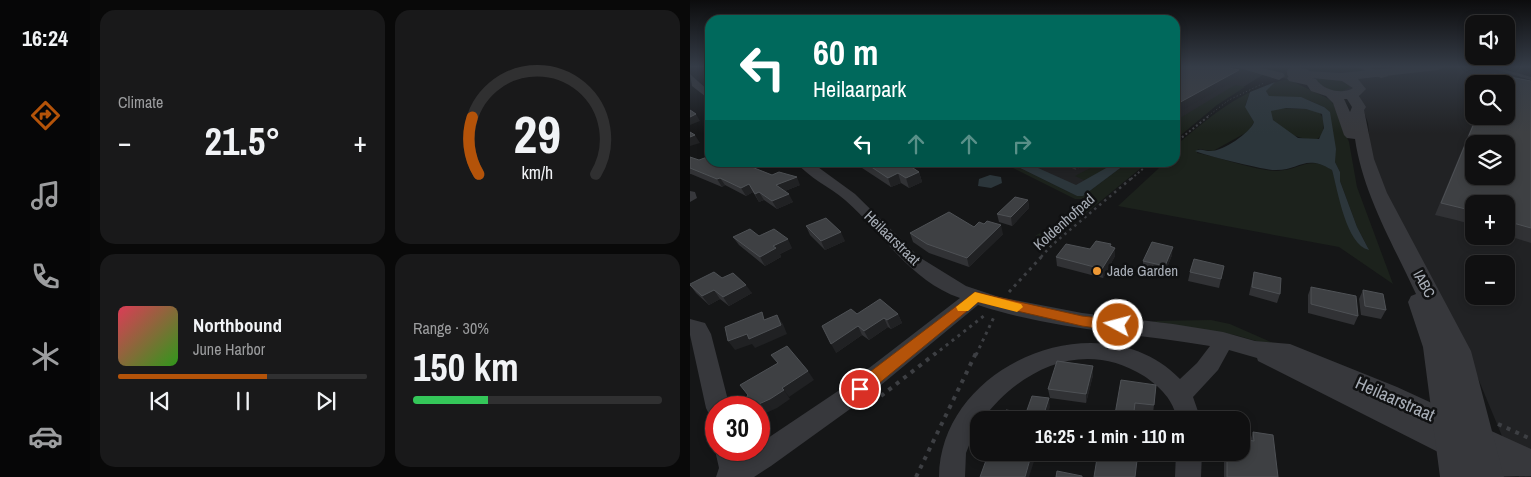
<!DOCTYPE html>
<meta charset="utf-8">
<style>
body{margin:0;font-family:"Archivo Narrow",sans-serif;background:#19191a;color:#f1f3f6;height:100vh;display:flex;flex-direction:column;font-size:19px;white-space:nowrap}
*{box-sizing:border-box;margin:0}
p{font-size:16px;color:#9c9d9f}
.icon{flex:none;width:28px;height:28px;fill:none;stroke:currentColor;stroke-width:2;stroke-linecap:round;stroke-linejoin:round}
.map{position:relative;flex:1;overflow:hidden}
.sheet{display:flex;flex-direction:column;gap:10px;padding:10px;background:#090909;width:600px}
.sheet>*{flex:none}
.hud{position:absolute;left:15px;top:15px;width:475px;height:152px;border-radius:15px;box-shadow:0 2px 8px #0003,0 0 0 1px #303031;background:#00695c;color:#fff;overflow:hidden}
.controls{position:absolute;left:775px;top:15px;display:grid;gap:10px}
.controls a{display:grid;place-items:center;width:50px;height:50px;border-radius:10px;background:#101011;box-shadow:0 2px 8px #0003,0 0 0 1px #303031;font-size:25px}
.speed{position:absolute;left:15px;top:396px;display:flex;gap:10px;font-size:25px;font-weight:700;text-align:center}
.speed>*{display:grid;place-content:center;width:65px;height:65px;border-radius:50%;background:#101011;box-shadow:0 2px 8px #0003,0 0 0 1px #303031;line-height:1}
.speed .limit{border:8px solid #d22;background:#fff;color:#111}
.pin{position:absolute;display:grid;place-items:center;width:42px;height:42px;color:#fff;margin:-21px;border:2px solid #fff;border-radius:50%;box-shadow:0 1px 5px #0007}
.me{position:absolute;width:55px;margin:-28px;rotate:277deg;stroke-linejoin:round;filter:drop-shadow(0 0 4px #0008)}
.turn{display:flex;align-items:center;gap:18px;height:105px;padding:0 25px;font-size:22px}
.turn .icon{width:65px;height:65px;stroke-width:2.5}
.turn b{display:block;font-size:35px;line-height:42px}
.lanes{display:flex;align-items:center;height:48px;padding:0 25px;background:#0003;justify-content:center;gap:25px;direction:ltr}
.lanes .off{opacity:.35}
.big{font-size:38px;font-weight:700;line-height:1.1}
.sheet .tile{flex:1;display:flex;flex-direction:column;justify-content:center;gap:8px;min-width:0;padding:0 18px;border-radius:15px;background:#19191a}
.sheet .dial{align-items:center;gap:0}
.dial svg{height:130px;overflow:visible;fill:none;stroke:#303031;stroke-width:7;stroke-linecap:round;text-anchor:middle}
.dial text{fill:#f1f3f6;stroke:none}
.song{display:flex;align-items:center;gap:15px}
.cover{width:60px;height:60px;border-radius:8px;background:linear-gradient(135deg,hsl(350 70% 55%),hsl(110 70% 35%))}
.played{height:5px;border-radius:2px;background:linear-gradient(90deg,#b45309 60%,#303031 60%)}
.keys{display:flex;justify-content:space-around;direction:ltr}
.heat{display:flex;justify-content:space-between;align-items:center;font-size:28px;direction:ltr}
.charge{height:8px;border-radius:4px;background:linear-gradient(90deg,#34c759 30%,#303031 0)}
.sheet .tiles{flex:1;display:grid;gap:10px;grid-template-columns:repeat(2,1fr)}
.trip{position:absolute;left:280px;top:411px;width:280px;height:50px;border-radius:15px;background:#101011;box-shadow:0 2px 8px #0003,0 0 0 1px #303031;font-weight:700;line-height:50px;text-align:center}
main{display:flex;flex:1;min-height:0}
.menu{display:flex;flex-direction:column;width:90px;justify-content:space-around;align-items:center;background:#060607;color:#9c9d9f}
.menu .icon{width:35px;height:35px}
.menu .active{color:#b45309}
.menu b{font-size:22px;color:#f1f3f6}
.map>svg:first-child{display:block}
.built{fill:#212224;fill-rule:evenodd}
.green{fill:#1c221c;fill-rule:evenodd}
.water{fill:#2c363b;fill-rule:evenodd}
.lines{fill:none;stroke-linecap:round;stroke-linejoin:round}
.path-far4{stroke:#3d3f43;stroke-width:1;stroke-dasharray:1 2.5;stroke-linecap:butt}
.path-far3{stroke:#3d3f43;stroke-width:2;stroke-dasharray:2 2.5;stroke-linecap:butt}
.path-far2{stroke:#3d3f43;stroke-width:2.5;stroke-dasharray:2.5 4;stroke-linecap:butt}
.path-far1{stroke:#3d3f43;stroke-width:3;stroke-dasharray:3 4.5;stroke-linecap:butt}
.path{stroke:#3d3f43;stroke-width:4;stroke-dasharray:4 5.5;stroke-linecap:butt}
.service{fill:#37383c;fill-rule:evenodd}
.minor{fill:#37383c;fill-rule:evenodd}
.tertiary{fill:#37383c;fill-rule:evenodd}
.tertiary-bridge{stroke:#37383c;stroke-width:12}
.wall{fill:#313235}
.shaded-wall{fill:#202123}
.building{fill:#3e4043;stroke:#4e5155;fill-rule:evenodd}
.route{fill:#b45309;stroke:#753606}
.slow{fill:#f59e0b}
.poi-dot{fill:#ef9935;stroke:#101112;stroke-width:2}
.labels{text-anchor:middle;stroke-width:5;stroke-linejoin:round;paint-order:stroke}
.street-label{font-size:15px;fill:#a8aeb7;stroke:#101112}
.poi-label{font-size:15px;fill:#a8aeb7;stroke:#101112;text-anchor:start}
.near-street-label{font-size:18px;fill:#a8aeb7;stroke:#101112}
</style>
<main>
<nav class="menu">
<b>16:24</b>
<svg class="icon active" aria-label="directions" viewBox="0 0 24 24"><path d="M12 3l9 9-9 9-9-9zM9 14v-3h6M13 9l2 2-2 2"/></svg>
<svg class="icon" aria-label="music" viewBox="0 0 24 24"><path d="M9 18V5l10-2v13"/><circle cx="6" cy="18" r="3"/><circle cx="16" cy="16" r="3"/></svg>
<svg class="icon" aria-label="phone" viewBox="0 0 24 24"><path d="M5 4h4l2 5-3 2q2 4 5 5l2-3 5 2v4C11 20 4 13 5 4z"/></svg>
<svg class="icon" aria-label="climate" viewBox="0 0 24 24"><path d="M12 3v18M4 7l16 10M4 17L20 7"/></svg>
<svg class="icon" aria-label="car" viewBox="0 0 24 24"><path d="M5 17H2v-5l4-1 3-4h7l3 4 3 1v5h-3M9 17h6M6 11h13"/><circle cx="7" cy="17" r="2"/><circle cx="17" cy="17" r="2"/></svg>
</nav>
<section class="sheet">
<div class="tiles">
<div class="tile"><p>Climate</p>
<div class="heat"><a>−</a><b class="big">21.5°</b><a>+</a></div>
</div>
<div class="tile dial"><svg viewBox="0 0 100 80">
<path d="M14 69A42 42 0 1 1 86 69"/>
<path d="M14 69A42 42 0 0 1 10 34" stroke="#b45309"/>
<text x="50" y="56" font-size="32" font-weight="700">29</text>
<text x="50" y="72" font-size="11">km/h</text>
</svg></div>
<div class="tile">
<div class="song"><i class="cover"></i><div><b>Northbound</b><p>June Harbor</p></div></div>
<div class="played"></div>
<div class="keys"><svg class="icon" aria-label="previous" viewBox="0 0 24 24"><path d="M18 5L8 12l10 7zM5 5v14"/></svg><svg class="icon" aria-label="pause" viewBox="0 0 24 24"><path d="M8 5v14M16 5v14"/></svg><svg class="icon" aria-label="next" viewBox="0 0 24 24"><path d="M6 5l10 7-10 7zM19 5v14"/></svg></div>
</div>
<div class="tile"><p>Range · 30%</p><b class="big">150 km</b><div class="charge"></div></div>
</div>
</section>
<div class="map">
<svg width="841" height="477" viewBox="0 0 841 477">
<rect width="100%" height="100%" fill="#151617"/>
<g class="built">
<path d="M485 66H841V477H829L780 359 682 165 678 123 669 98 670 95 574 74 485 130ZM784 84H816V116H784ZM784 144H816V176H784ZM784 204H816V236H784ZM784 264H816V296H784Z"/>
<path d="M335 163H433L391 189Z"/>
</g>
<g class="green">
<path d="M629 78 651 80 660 87 650 92H639L623 79Z"/>
<path d="M598 79 639 99 644 105 659 142 667 187 703 284 649 247 428 206 469 168 465 163 485 162V146C522 115 550 90 598 79ZM583 83 576 91 579 96 618 100 634 107 645 162 650 172V181L667 227 678 248 659 227 642 170C619 155 611 170 587 171 567 171 529 157 507 153L508 149 523 151 559 131 564 122 555 106 560 92Z"/>
<path d="M545 85 555 87 527 105 485 140V121Z"/>
<path d="M587 108 616 109 629 112 634 120 633 134 626 140C608 139 589 132 580 115V111Z"/>
<path d="M313 163H320L387 196H393L437 163H457L362 241 345 236 350 233 351 235 356 234 398 199H385Z"/>
<path d="M410 163H425L396 181 385 176Z"/>
<path d="M521 320 540 324 601 351 545 335 461 321Z"/>
</g>
<g class="water">
<path d="M585 82 576 91 579 96 611 97 634 107 640 112 646 149 645 162 650 172V181L667 227 679 250C656 245 648 191 642 170 614 153 610 171 584 170 574 170 513 155 505 151 511 148 515 151 521 151 533 151 560 133 564 122L555 107 560 92ZM596 108 616 109 632 114 634 128 629 139 608 138 583 120 581 111Z"/>
<path d="M320 163H337L386 185 425 163H437L393 196H387Z"/>
<path d="M300 175 311 177 312 183 301 188 288 186 289 179Z"/>
</g>
<g class="lines">
<path class="path-far4" d="M518 116 539 100 574 83"/>
<g class="path-far3">
<path d="M485 143 520 115"/>
<path d="M441 179 461 162"/>
</g>
<path class="path-far2" d="M351 257 362 245 443 177"/>
<g class="path-far1">
<path d="M319 292 353 255"/>
<path d="M244 355 295 315"/>
<path d="M286 355 304 317"/>
</g>
<g class="path">
<path d="M191 396 246 353"/>
<path d="M808 424 841 439"/>
<path d="M226 477 286 353"/>
</g>
<path class="service" d="M794 66H802L841 77V80Z"/>
<g class="minor">
<path d="M665 66H677L699 76 691 78Z"/>
<path d="M0 74 20 92V100L2 86Z"/>
<path d="M106 162H121L165 194 229 257 276 286 309 297 392 313 483 324 533 332 565 341 600 344 707 387 770 416 773 424 770 432 765 434 772 437 776 446 772 455 763 458 754 455 568 361 567 358 539 350 528 370 503 397 511 420H487C484 400 470 387 454 376 394 338 331 368 292 420H289L276 453 275 477H249C250 364 411 298 490 379L507 363 520 346C443 333 363 330 288 305L174 399 81 466 64 477H26L29 468 25 450 26 447V450H51L52 454 60 450H69V444L157 385 270 298C220 281 193 233 155 200 140 187 119 178 106 162Z"/>
<path d="M0 191 5 192 7 198 0 202Z"/>
<path d="M0 319 15 323 21 334 40 408H26V418L20 416 16 408 0 335Z"/>
<path d="M786 424 841 449V476L798 477 783 469 779 460 783 451 787 449 777 444 773 436 777 428Z"/>
<path d="M486 452H512L511 477H485Z"/>
</g>
<g class="tertiary">
<path d="M543 66H563L593 73 595 76 589 80Z"/>
<path d="M721 66 754 67 748 70 668 79 676 89 669 96 676 107 674 110 684 159 697 193 781 351 814 477H750L733 347 718 302 721 296 726 294C703 244 673 194 665 139L657 138 654 135 643 103 636 96 621 91 617 85 599 81 597 78 603 74 610 76 611 73 615 71 651 73ZM622 78 652 81 663 88C652 95 633 90 626 79ZM654 99H657L662 107 660 112Z"/>
</g>
<path class="tertiary-bridge" d="M603 73 615 75"/>
</g>
<g class="wall">
<path d="M804 74 841 81V243L816 235V204H784V225L766 220 745 215 786 116H816V84H799Z"/>
<path d="M0 157 9 160 82 175 110 185 95 191 103 202 87 209 74 200 69 202 63 192 56 196 35 185 32 187 1 174H0Z"/>
<path d="M163 162H214L229 172 232 182 219 188 211 183 201 187Z"/>
<path d="M369 162H399L386 170Z"/>
<path d="M338 200 339 208 322 226 309 222 307 214Z"/>
<path d="M116 226 155 241 135 250 120 235Z"/>
<path d="M284 227 313 234 279 267 239 253 223 242 220 233Z"/>
<path d="M69 236 102 248 90 254 91 257 75 266 49 245 43 237Z"/>
<path d="M421 246 425 256 413 278 367 266 366 257 400 249Z"/>
<path d="M482 255 474 275 453 270V261Z"/>
<path d="M534 266 529 288 498 281 500 272Z"/>
<path d="M564 272 590 294 587 303 559 295Z"/>
<path d="M32 278 62 293 39 306 30 299 19 305 6 293 0 285Z"/>
<path d="M621 287 668 316 664 325 618 313V295Z"/>
<path d="M673 290 696 310 691 319 671 315 669 299Z"/>
<path d="M167 314H208L212 323 201 329 198 327 179 340 172 335 146 353Z"/>
<path d="M403 366V375L396 403 360 398 358 389Z"/>
<path d="M466 385 463 414 445 411 444 420H424Z"/>
<path d="M563 432 588 477H534V452H551L560 441Z"/>
</g>
<g class="shaded-wall">
<path d="M541 66H545L543 73 549 70 547 79 485 114V105Z"/>
<path d="M6 114 10 121 0 125V117Z"/>
<path d="M5 135 10 143 0 146V137Z"/>
<path d="M385 162H399L386 170Z"/>
<path d="M229 172 232 182 219 188 216 178Z"/>
<path d="M208 173 211 183 201 187 198 178Z"/>
<path d="M107 177 110 185 90 193 86 185Z"/>
<path d="M30 178 35 185 32 187 27 179Z"/>
<path d="M59 184 63 192 56 196 51 188Z"/>
<path d="M69 192 74 200 69 202 65 194Z"/>
<path d="M99 194 103 202 87 209 82 201Z"/>
<path d="M338 200 339 208 322 226 321 217Z"/>
<path d="M311 225 313 234 279 267 277 258Z"/>
<path d="M151 232 155 241 135 250 131 241Z"/>
<path d="M98 239 102 248 90 254 91 257 75 266 70 257 83 246Z"/>
<path d="M483 247 482 255 474 275 475 266Z"/>
<path d="M425 248V256L413 278 412 269Z"/>
<path d="M56 285 62 293 39 306 33 297Z"/>
<path d="M24 290 30 299 19 305 12 296Z"/>
<path d="M208 314 212 323 201 329 197 320Z"/>
<path d="M87 315 93 324 97 334 65 348 62 344 45 350 38 341Z"/>
<path d="M194 318 198 327 179 340 174 331Z"/>
<path d="M168 326 172 335 146 353 141 344Z"/>
<path d="M403 366V375L396 403V394Z"/>
<path d="M118 371 124 380 99 397 92 388Z"/>
<path d="M94 390 100 399 87 408 69 416V408H60Z"/>
<path d="M359 398 360 407 356 420H352Z"/>
<path d="M342 452H347L339 477H335Z"/>
</g>
<g class="building">
<path d="M485 66H541L539 68 549 70 485 105Z"/>
<path d="M804 74 841 81V228L816 221V204H784V211L751 203 787 116H816V84H800ZM784 144H816V176H784Z"/>
<path d="M0 110 6 114 0 117Z"/>
<path d="M0 132 5 135 0 137Z"/>
<path d="M20 156V162H49L82 175 89 172 107 177 86 185 99 194 82 201 69 192 65 194 59 184 51 188 30 178 27 179 0 168V157L9 160Z"/>
<path d="M174 162H214L229 172 216 178 208 173 198 178Z"/>
<path d="M325 197 338 200 321 217 307 214Z"/>
<path d="M259 212 284 227 289 222 294 224 297 221 311 225 277 258 237 244 220 233Z"/>
<path d="M136 218 151 232 131 241 116 226Z"/>
<path d="M60 229 69 236 84 229 98 239 83 246 86 248 70 257 43 237Z"/>
<path d="M406 241 421 244 420 246 425 248 412 269 366 257 376 244 400 249Z"/>
<path d="M462 242 483 247 475 266 453 261Z"/>
<path d="M504 259 534 266 531 279 500 272Z"/>
<path d="M24 272 32 278 43 273 56 285 33 297 24 290 12 296 0 285V284Z"/>
<path d="M564 272 591 278 590 294 562 287Z"/>
<path d="M621 287 666 296 668 316 621 304Z"/>
<path d="M673 290 693 294 696 310 675 306Z"/>
<path d="M190 299 208 314 197 320 194 318 174 331 168 326 141 344 132 326 161 309 167 314Z"/>
<path d="M72 312 74 320 87 315 91 325 59 339 57 334 38 341 35 327Z"/>
<path d="M97 346 118 371 92 388 94 390 80 399 60 408H49L58 395 50 385 88 363 81 355Z"/>
<path d="M367 361 403 366 396 394 358 389Z"/>
<path d="M431 380 466 385 464 405 445 403 443 420H424Z"/>
<path d="M342 396 359 398 352 420H312L316 410 336 413Z"/>
<path d="M563 432 583 435 588 477H537V452H551V439L564 441Z"/>
<path d="M299 452H342L335 477H290Z"/>
<path d="M408 452H448L445 477H404Z"/>
<path d="M367 471 392 476V477H366Z"/>
</g>
<linearGradient id="sky" x2="0" y2="1"><stop stop-color="#0c0c0d"/><stop offset="0.5" stop-color="#353c47"/><stop offset="1" stop-color="#353c47" stop-opacity="0"/></linearGradient>
<rect width="841" height="133" fill="url(#sky)"/>
<path class="route" d="M285 292 392 316 428 320 433 322 435 325 433 329 428 331 392 326 288 302 176 394 170 396 164 394 162 389 164 384Z"/>
<path class="slow" d="M285 292 331 304 333 307 327 312 288 302 278 311H268L266 307Z"/>
<circle class="poi-dot" cx="407" cy="271" r="5"/>
<g class="labels">
<g class="street-label">
<text transform="translate(374 222) rotate(-42)" y="5">Koldenhofpad</text>
<text transform="translate(202 238) rotate(44)" y="5">Heilaarstraat</text>
<text transform="translate(734 284) rotate(61)" y="5">IABC</text>
</g>
<g class="poi-label">
<text x="417" y="276">Jade Garden</text>
</g>
<g class="near-street-label">
<text transform="translate(705 399) rotate(24)" y="6">Heilaarstraat</text>
</g>
</g>
</svg>
<div class="controls">
<a><svg class="icon" aria-label="sound" viewBox="0 0 24 24"><path d="M4 9h4l5-4v14l-5-4H4zM17 9q2 3 0 6"/></svg></a>
<a><svg class="icon" aria-label="search" viewBox="0 0 24 24"><circle cx="10" cy="10" r="6"/><path d="M15 15l6 6"/></svg></a>
<a><svg class="icon" aria-label="layers" viewBox="0 0 24 24"><path d="M12 4l9 5-9 5-9-5zM3 14l9 5 9-5"/></svg></a>
<a>+</a>
<a>−</a>
</div>
<div class="speed"><div class="limit">30</div></div>
<div class="pin" style="left:170px;top:389px;background:#d93025"><svg class="icon" aria-label="arrive" viewBox="0 0 24 24"><path d="M6 21V4h12l-3 4 3 4H6"/></svg></div>
<svg class="me" style="left:428px;top:325px" viewBox="-20 -20 40 40"><circle r="17" fill="#b45309" stroke="#fff" stroke-width="3"/><path d="M0-11L8 9 0 5-8 9z" fill="#fff"/></svg>
<div class="trip">16:25 · 1 min · 110 m</div>
<div class="hud">
<div class="turn"><svg class="icon" aria-label="left" viewBox="0 0 24 24"><path d="M17 20v-9H6M10 6l-5 5 5 5"/></svg><div><b>60 m</b>Heilaarpark</div></div>
<div class="lanes"><svg class="icon" aria-label="left" viewBox="0 0 24 24"><path d="M17 20v-9H6M10 6l-5 5 5 5"/></svg><svg class="icon off" aria-label="ahead" viewBox="0 0 24 24"><path d="M12 20V5M6 11l6-6 6 6"/></svg><svg class="icon off" aria-label="ahead" viewBox="0 0 24 24"><path d="M12 20V5M6 11l6-6 6 6"/></svg><svg class="icon off" aria-label="right" viewBox="0 0 24 24"><path d="M7 20v-9h11M14 6l5 5-5 5"/></svg></div>
</div>
</div>
</main>
